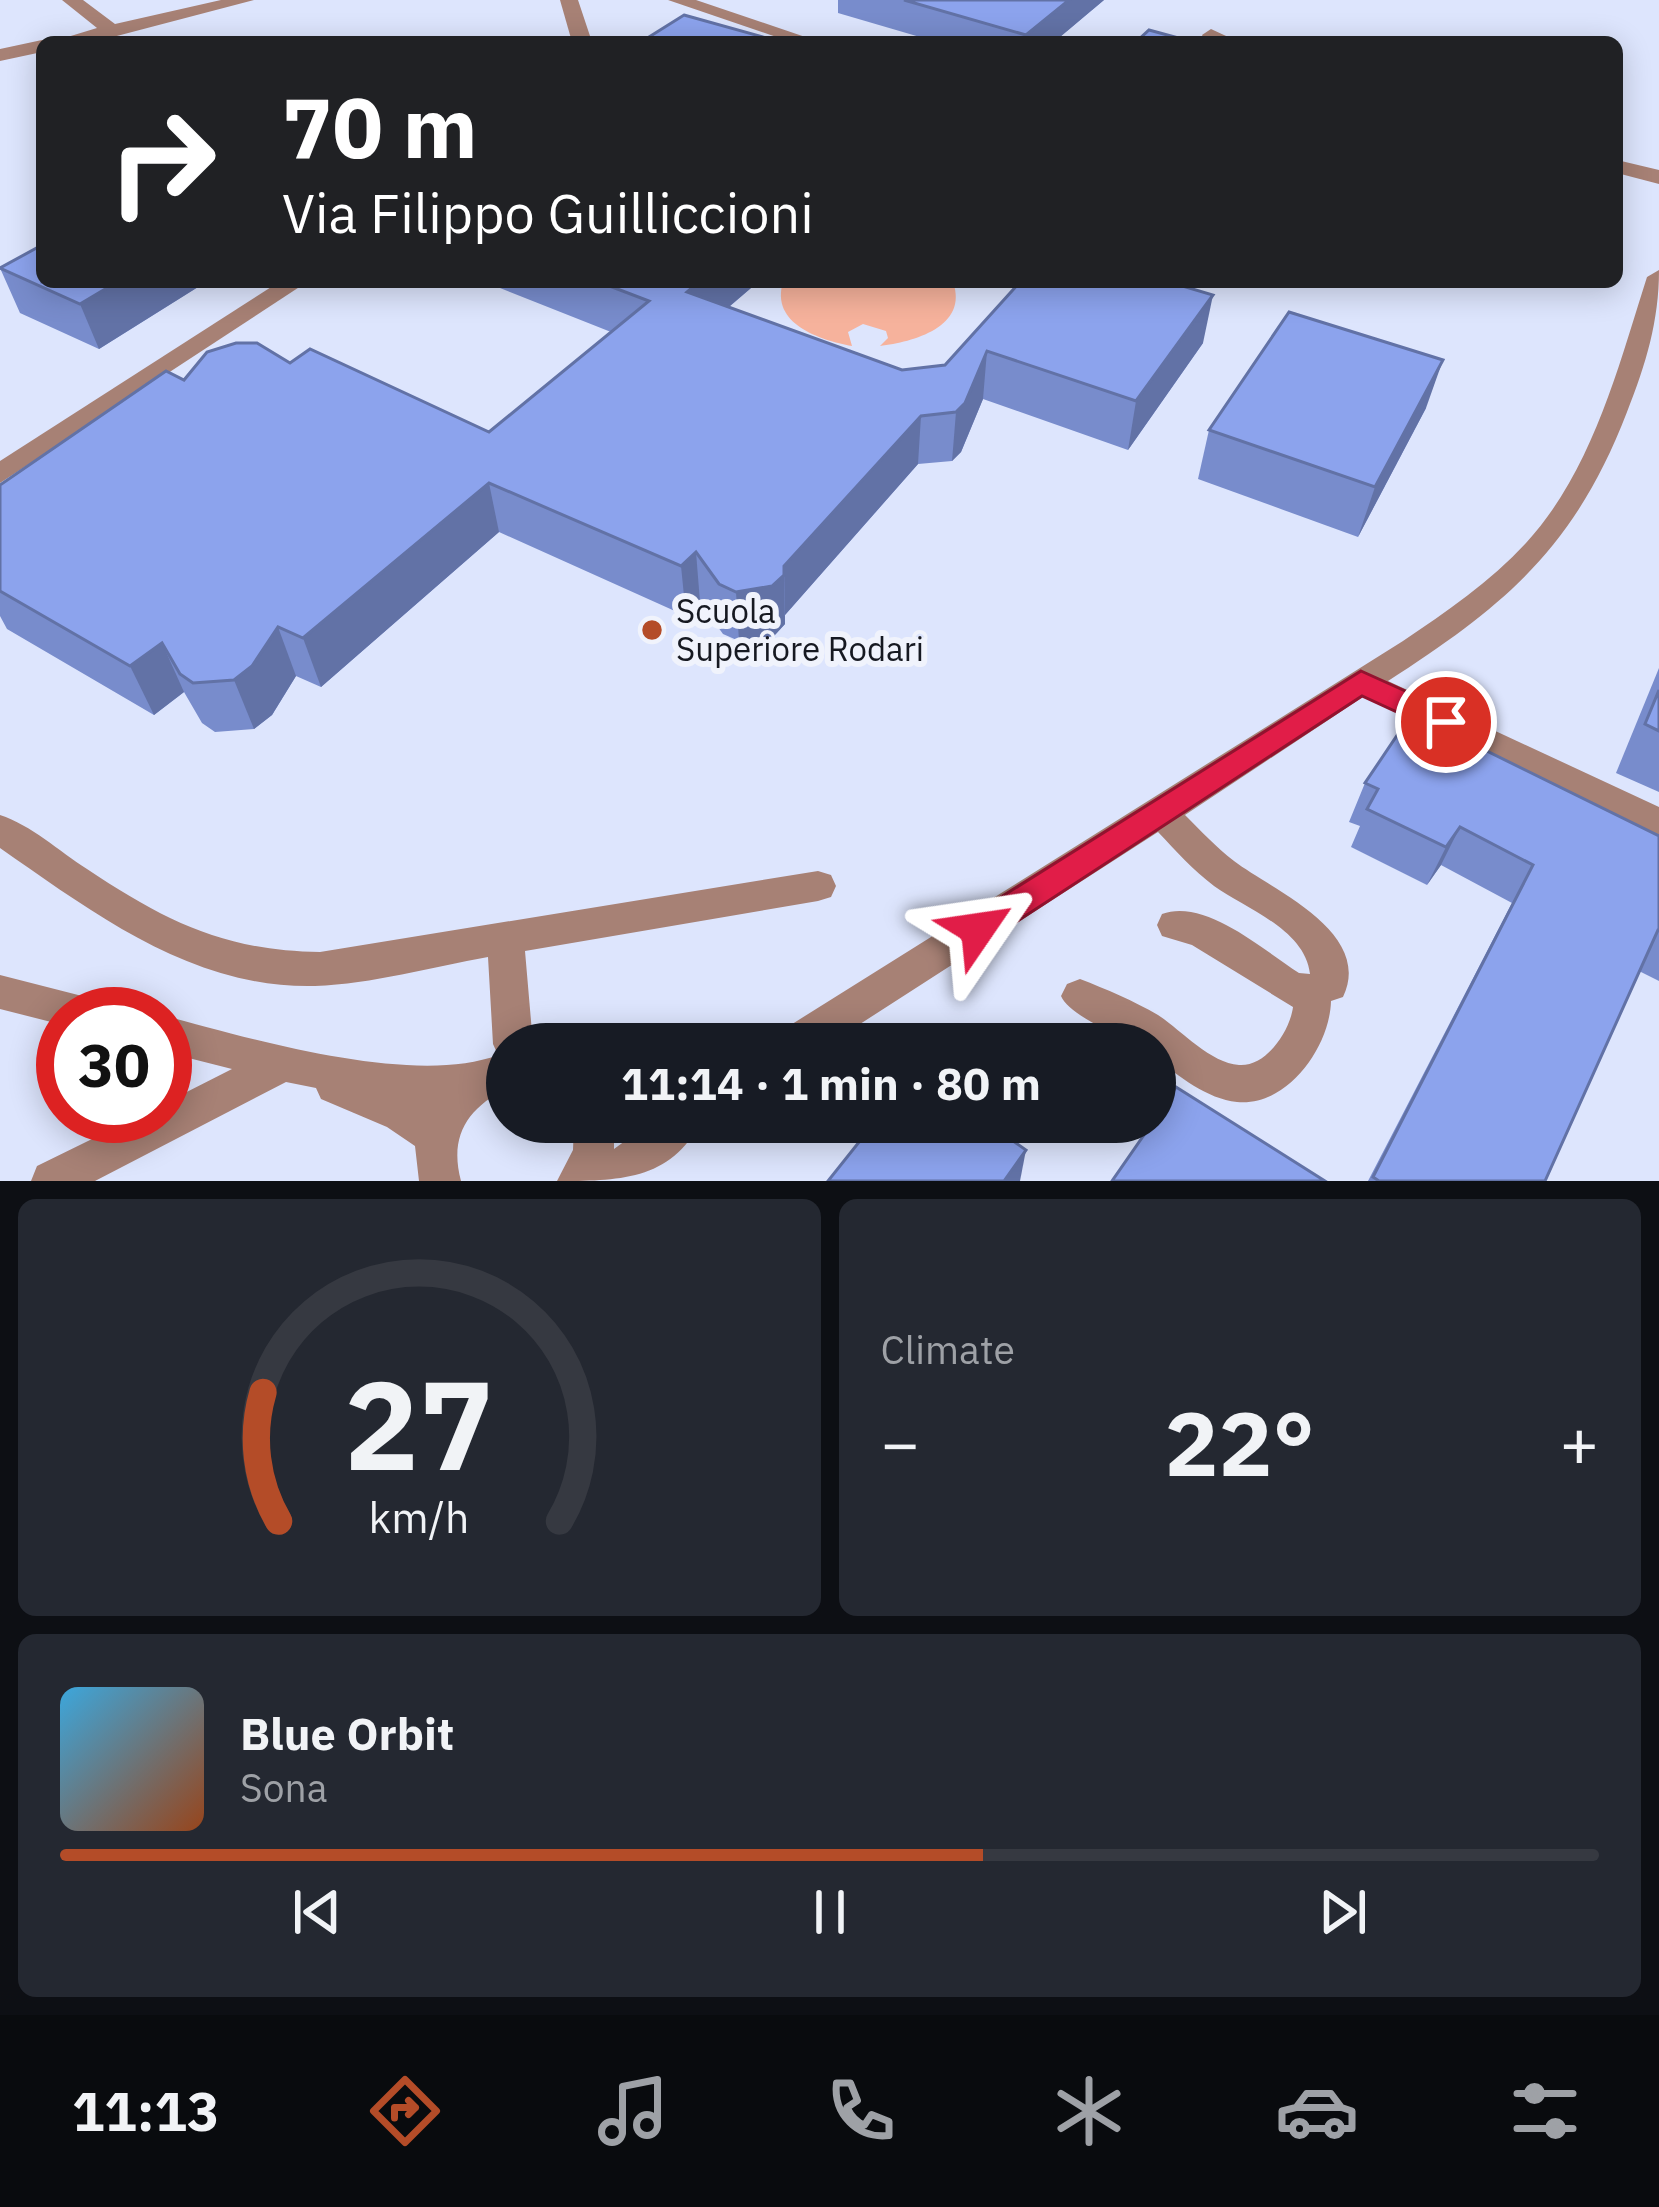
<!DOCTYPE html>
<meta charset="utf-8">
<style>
body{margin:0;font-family:"IBM Plex Sans",sans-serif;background:#242831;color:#f1f3f6;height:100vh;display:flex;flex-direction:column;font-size:45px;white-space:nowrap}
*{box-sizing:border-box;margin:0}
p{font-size:39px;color:#9ea1a6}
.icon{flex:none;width:66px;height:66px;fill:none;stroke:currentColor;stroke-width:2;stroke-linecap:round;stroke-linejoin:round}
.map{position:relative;height:1181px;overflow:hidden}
.sheet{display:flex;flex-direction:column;gap:18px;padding:18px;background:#0d0f14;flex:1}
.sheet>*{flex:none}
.banner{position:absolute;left:36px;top:36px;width:1587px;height:252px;border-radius:18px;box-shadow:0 6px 30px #0003;background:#202124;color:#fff;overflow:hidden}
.speed{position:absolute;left:36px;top:987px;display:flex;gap:24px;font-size:60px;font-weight:700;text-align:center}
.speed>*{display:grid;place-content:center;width:156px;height:156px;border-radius:50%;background:#171b24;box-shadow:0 6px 30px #0003;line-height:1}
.speed .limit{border:18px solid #d22;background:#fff;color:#111}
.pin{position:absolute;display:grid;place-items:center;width:102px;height:102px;color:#fff;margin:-51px;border:6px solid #fff;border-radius:50%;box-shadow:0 3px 12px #0007}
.me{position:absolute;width:132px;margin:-66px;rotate:58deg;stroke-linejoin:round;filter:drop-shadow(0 0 9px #0008)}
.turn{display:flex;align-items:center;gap:42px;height:252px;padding:0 48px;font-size:54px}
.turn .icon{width:156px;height:156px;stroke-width:2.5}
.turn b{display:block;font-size:84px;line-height:102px}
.big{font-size:90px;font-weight:800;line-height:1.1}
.sheet .tile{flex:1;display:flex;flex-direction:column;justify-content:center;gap:18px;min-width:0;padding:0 42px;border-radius:18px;background:#242831}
.sheet .dial{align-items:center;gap:0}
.dial svg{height:312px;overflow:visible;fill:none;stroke:#363941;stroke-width:7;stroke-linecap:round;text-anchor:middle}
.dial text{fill:#f1f3f6;stroke:none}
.song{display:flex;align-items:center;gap:36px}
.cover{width:144px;height:144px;border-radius:18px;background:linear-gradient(135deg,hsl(200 70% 55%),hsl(20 70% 35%))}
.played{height:12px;border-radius:6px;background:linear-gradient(90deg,#b44c28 60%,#363941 60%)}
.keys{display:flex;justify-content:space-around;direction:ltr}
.heat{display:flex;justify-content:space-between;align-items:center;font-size:66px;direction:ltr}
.sheet .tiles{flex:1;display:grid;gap:18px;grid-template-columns:1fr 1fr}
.tile:last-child{grid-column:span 2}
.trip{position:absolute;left:486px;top:1023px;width:690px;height:120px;border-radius:60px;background:#171b24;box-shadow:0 6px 30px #0003;font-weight:800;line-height:120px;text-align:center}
.tabs{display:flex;height:192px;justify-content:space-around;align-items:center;background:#090b0e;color:#9ea1a6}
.tabs .icon{width:84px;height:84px}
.tabs .active{color:#b44c28}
.tabs b{font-size:54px;color:#f1f3f6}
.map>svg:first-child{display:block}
.green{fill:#f6b29c}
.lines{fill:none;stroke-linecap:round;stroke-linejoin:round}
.minor{fill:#a78175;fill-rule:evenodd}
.wall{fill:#788ccc}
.shaded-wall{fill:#6272a6}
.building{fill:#8ca3ed;stroke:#6272a6;stroke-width:3}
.route{fill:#e11d48;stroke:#92132f;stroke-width:3}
.poi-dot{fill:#b44c28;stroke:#f0f3fc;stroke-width:4.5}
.labels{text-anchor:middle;stroke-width:12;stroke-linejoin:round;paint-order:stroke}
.poi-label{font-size:33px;fill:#161921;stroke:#f0f3fc;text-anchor:start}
</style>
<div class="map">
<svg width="1659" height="1181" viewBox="0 0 1659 1181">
<rect width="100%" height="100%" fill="#dde5fd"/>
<path class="green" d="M783 282H953C969 327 913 342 880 346L888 338 886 331 863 324 848 332 852 346C820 340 770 324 783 282Z"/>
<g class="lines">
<g class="minor">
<path d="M62 0H83L115 24 221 0H254L113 37 51 42 97 28Z"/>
<path d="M560 0H578L592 42H572Z"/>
<path d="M668 0H696L820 42H791Z"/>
<path d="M1211 29 1239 42 1204 39 1202 35Z"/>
<path d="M42 40 49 42H42V52L0 61V49Z"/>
<path d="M1617 160 1659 170V184L1617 173Z"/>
<path d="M1659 270C1659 321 1646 364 1627 412 1575 547 1507 604 1388 681L1659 807V837L1363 697 1185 815C1201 831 1216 847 1234 861 1272 890 1374 932 1343 997L1331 1001C1330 1046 1288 1107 1237 1102 1207 1099 1179 1076 1155 1058V1044C1132 1044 1070 1017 1061 996L1067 984 1080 979C1106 989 1134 1001 1158 1015 1181 1030 1210 1063 1239 1065 1266 1067 1290 1031 1293 1007L1192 945 1162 936 1157 925 1162 914C1206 898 1264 951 1299 973L1310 974C1305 929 1246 909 1214 886 1193 870 1176 851 1158 832L829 1044H775L781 1031 1403 641C1446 612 1490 582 1526 543 1592 471 1618 368 1647 277Z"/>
<path d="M279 282H307L0 483V461Z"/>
<path d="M0 815C31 825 59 851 87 869 165 921 225 951 320 952L818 871 831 875 836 886 831 897 818 901 525 951 533 1044H507V1088C467 1109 449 1136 461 1181H419L415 1146 387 1127 321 1099 316 1088 286 1082 95 1181H31L37 1166 139 1116H165V1103L232 1069 165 1052V1016C252 1039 414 1087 498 1055L493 1044 488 957C432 967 372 984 315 986 193 989 95 914 0 848Z"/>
<path d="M0 975 86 997 100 1002 105 1014H63V1025L0 1009Z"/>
<path d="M574 1122H614V1149L651 1122H700C672 1181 616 1181 557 1181L573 1150Z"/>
</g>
</g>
<g class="wall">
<path d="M838 0H1104L1054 42H937L838 13Z"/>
<path d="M0 268 42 282H206L99 349 20 313Z"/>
<path d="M485 282H758L729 307 902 370 945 365 1020 282 1203 343 1128 450 983 399 961 452 952 461 918 464 785 615V624L774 636 739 641 723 634 700 602 686 616 499 532 321 687 296 676 272 715 254 729 215 732 202 723 184 692 154 715 7 629 0 616V485L184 380 290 363 489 432 611 332Z"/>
<path d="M1426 408 1358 537 1198 479 1209 430Z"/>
<path d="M1659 668V792L1616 773Z"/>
<path d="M1412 737 1659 836V981L1639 971 1545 1181H1368L1512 903 1441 865 1427 885 1351 847 1360 826 1349 822 1365 783Z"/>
</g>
<g class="shaded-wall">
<path d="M1069 0H1104L1054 42H1026V35Z"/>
<path d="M117 282H206L99 349 80 304Z"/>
<path d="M699 282H758L691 339 687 292Z"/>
<path d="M1213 295 1203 343 1128 450 1136 401Z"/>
<path d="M987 351 983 399 961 452 952 461 956 412Z"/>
<path d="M1443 360 1426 408 1358 537 1375 487Z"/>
<path d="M921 416 918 464 785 615 784 566Z"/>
<path d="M489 483 499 532 321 687 303 638Z"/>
<path d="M696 552 700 602 686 616 681 566Z"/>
<path d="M784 575 785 624 774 636 739 641 736 592Z"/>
<path d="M278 627 296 676 272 715 254 729 234 680Z"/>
<path d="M162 643 184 692 154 715 130 666Z"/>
<path d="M1460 827 1441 865 1427 885 1446 847Z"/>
<path d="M1026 1150 1020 1181H1004Z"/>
</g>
<g class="building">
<path d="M904 0H1069L1026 35Z"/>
<path d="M684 15 781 42H641Z"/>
<path d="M1149 30 1186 40 1184 42H1136Z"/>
<path d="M42 245V282H117L80 304 0 268Z"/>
<path d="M599 282H699L687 292 902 370 945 365 1020 282H1169L1213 295 1136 401 987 351 965 403 956 412 921 416 784 566V575L772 586 736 592 719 584 696 552 681 566 489 483 303 638 278 627 252 666 234 680 193 683 180 674 162 643 130 666 0 591V485L166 371 184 380 207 352 236 343H257L290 363 310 349 489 432 649 301Z"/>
<path d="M1289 312 1443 360 1375 487 1209 430Z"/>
<path d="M1659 690V731L1645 724Z"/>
<path d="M1426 721 1659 836V930H1658L1545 1181H1379L1373 1177 1533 865 1460 827 1446 847 1367 809 1378 789 1365 783 1400 731 1412 737Z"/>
<path d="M1176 1087 1325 1181H1112L1153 1122H1155V1119Z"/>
<path d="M875 1122H986L1026 1150 1004 1181H828Z"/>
</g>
<path class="route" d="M1361 671 1456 714 1461 722 1456 730H1436L1362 696 990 939 978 943 966 939 961 929 966 919Z"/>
<circle class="poi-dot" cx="652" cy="630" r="12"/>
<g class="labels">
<g class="poi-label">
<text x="676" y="623">Scuola<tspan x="676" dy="38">Superiore Rodari</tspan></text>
</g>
</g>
</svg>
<div class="speed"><div class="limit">30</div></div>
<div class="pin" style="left:1446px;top:722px;background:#d93025"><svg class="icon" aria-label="arrive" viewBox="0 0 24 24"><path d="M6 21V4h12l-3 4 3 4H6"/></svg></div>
<svg class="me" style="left:978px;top:929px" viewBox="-20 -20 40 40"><path d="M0-17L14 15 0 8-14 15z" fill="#e11d48" stroke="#fff" stroke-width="4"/></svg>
<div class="trip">11:14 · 1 min · 80 m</div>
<div class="banner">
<div class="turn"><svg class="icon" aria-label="right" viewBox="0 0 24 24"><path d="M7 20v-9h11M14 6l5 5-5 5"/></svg><div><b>70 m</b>Via Filippo Guilliccioni</div></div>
</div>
</div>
<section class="sheet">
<div class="tiles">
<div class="tile dial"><svg viewBox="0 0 100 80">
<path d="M14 69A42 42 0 1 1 86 69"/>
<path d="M14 69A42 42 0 0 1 10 36" stroke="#b44c28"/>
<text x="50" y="56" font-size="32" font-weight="700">27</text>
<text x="50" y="72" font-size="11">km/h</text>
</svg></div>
<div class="tile"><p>Climate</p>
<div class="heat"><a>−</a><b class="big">22°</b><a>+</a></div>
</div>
<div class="tile">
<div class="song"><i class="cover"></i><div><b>Blue Orbit</b><p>Sona</p></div></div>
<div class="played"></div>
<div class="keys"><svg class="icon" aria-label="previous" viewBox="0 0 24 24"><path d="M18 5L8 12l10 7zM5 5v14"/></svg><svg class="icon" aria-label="pause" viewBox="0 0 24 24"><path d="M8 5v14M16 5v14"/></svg><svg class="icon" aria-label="next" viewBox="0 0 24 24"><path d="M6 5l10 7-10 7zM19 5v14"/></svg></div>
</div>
</div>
</section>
<nav class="tabs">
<b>11:13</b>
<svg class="icon active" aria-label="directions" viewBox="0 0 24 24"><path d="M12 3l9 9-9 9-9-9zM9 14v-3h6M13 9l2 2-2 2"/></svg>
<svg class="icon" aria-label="music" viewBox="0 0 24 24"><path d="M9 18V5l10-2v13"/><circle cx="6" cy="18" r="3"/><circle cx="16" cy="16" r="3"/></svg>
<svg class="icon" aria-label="phone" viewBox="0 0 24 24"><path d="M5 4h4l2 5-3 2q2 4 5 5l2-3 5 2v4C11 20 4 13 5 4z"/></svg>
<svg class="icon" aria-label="climate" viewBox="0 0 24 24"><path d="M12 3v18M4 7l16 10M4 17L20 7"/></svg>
<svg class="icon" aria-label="car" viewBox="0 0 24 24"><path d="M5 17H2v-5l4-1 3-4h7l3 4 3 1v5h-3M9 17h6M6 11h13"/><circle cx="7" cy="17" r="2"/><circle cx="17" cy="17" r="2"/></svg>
<svg class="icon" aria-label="filters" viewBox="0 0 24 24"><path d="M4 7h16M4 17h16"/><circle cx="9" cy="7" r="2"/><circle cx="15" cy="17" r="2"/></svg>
</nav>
